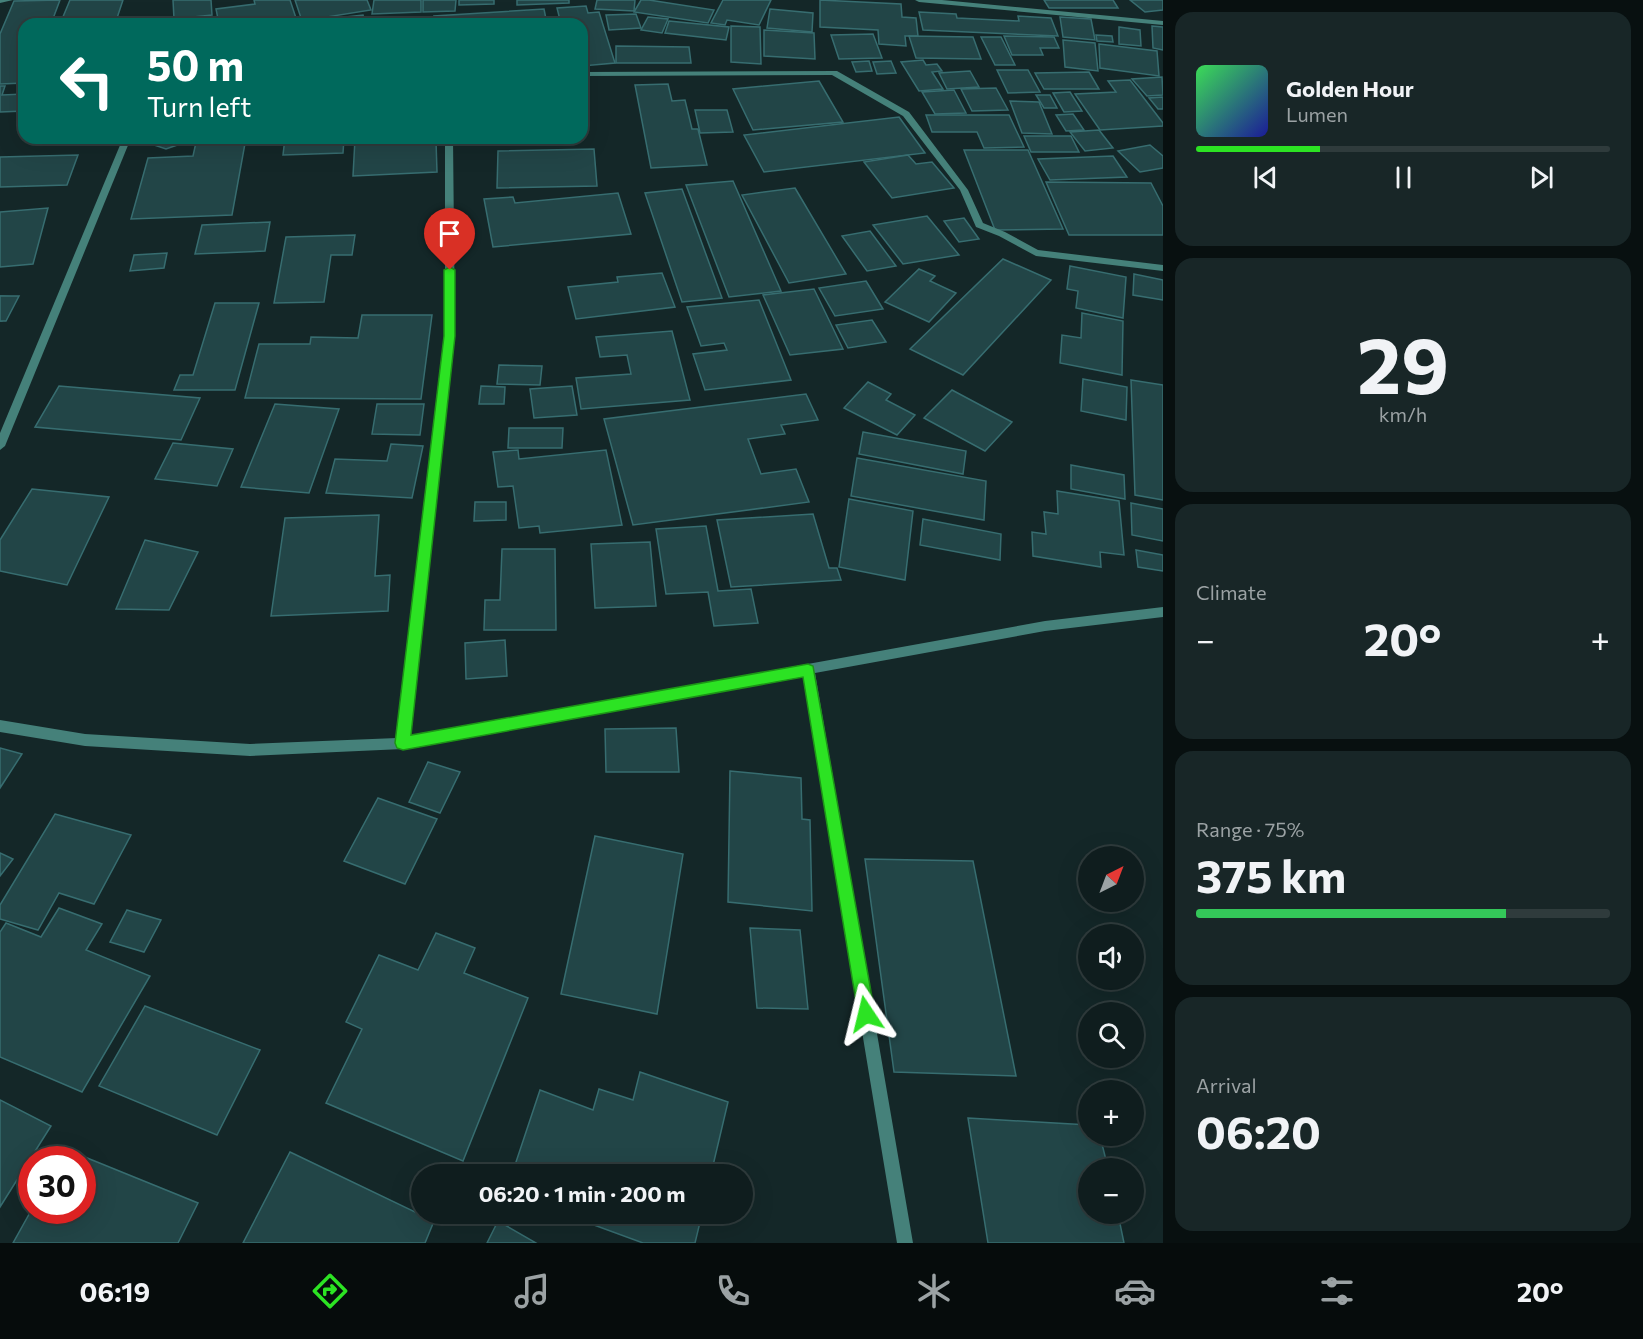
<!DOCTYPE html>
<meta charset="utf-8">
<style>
body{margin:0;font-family:Commissioner,sans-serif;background:#182627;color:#f1f3f6;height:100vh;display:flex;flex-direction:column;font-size:22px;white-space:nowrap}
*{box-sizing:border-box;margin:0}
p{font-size:20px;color:#9ba2a4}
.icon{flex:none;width:33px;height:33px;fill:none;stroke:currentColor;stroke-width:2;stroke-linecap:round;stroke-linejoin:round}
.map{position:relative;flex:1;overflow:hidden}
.panel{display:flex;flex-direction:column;gap:12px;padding:12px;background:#081010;width:480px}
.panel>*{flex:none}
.banner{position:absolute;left:18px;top:18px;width:570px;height:126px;border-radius:18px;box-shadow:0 6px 24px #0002,0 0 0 2px #2f3b3c;background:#00695c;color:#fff;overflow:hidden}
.needle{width:39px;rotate:42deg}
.fabs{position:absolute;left:1078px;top:846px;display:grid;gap:12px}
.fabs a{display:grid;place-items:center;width:66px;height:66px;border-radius:50%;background:#0f1d1e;box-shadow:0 6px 24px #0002,0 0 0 2px #2f3b3c;font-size:30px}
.speed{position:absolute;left:18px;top:1146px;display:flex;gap:12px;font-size:30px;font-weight:700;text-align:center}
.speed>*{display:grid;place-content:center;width:78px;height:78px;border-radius:50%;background:#0f1d1e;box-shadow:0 6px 24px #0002,0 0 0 2px #2f3b3c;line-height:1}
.speed .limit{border:9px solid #d22;background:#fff;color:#111}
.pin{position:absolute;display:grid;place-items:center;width:51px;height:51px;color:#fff;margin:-62px -26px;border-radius:50% 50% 50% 0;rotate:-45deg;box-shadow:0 0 6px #0007}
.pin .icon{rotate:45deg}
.me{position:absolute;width:66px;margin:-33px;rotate:350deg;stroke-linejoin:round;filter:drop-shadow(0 0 4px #0008)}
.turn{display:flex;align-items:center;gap:21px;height:126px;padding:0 30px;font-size:27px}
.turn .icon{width:78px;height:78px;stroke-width:2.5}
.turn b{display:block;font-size:42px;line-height:51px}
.big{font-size:45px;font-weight:700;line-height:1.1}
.panel .widget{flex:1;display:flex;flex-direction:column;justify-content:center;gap:9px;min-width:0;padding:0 21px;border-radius:18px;background:#182627}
.panel .dial{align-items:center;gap:0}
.dial b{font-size:78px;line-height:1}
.song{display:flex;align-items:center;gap:18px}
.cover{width:72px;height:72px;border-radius:9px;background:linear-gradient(135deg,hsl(130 70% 55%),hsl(240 70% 35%))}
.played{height:6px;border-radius:3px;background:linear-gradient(90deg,#2ce323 30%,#2f3b3c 30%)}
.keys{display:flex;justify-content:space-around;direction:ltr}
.heat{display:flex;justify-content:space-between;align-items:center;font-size:33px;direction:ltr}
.charge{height:9px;border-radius:4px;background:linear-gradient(90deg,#34c759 75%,#2f3b3c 0)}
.trip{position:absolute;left:411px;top:1164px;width:342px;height:60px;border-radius:30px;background:#0f1d1e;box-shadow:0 6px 24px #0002,0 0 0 2px #2f3b3c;font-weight:700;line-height:60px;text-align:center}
.menu{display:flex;height:96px;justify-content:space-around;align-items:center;background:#060c0c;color:#9ba2a4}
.menu .icon{width:42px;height:42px}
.menu .on{color:#2ce323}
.menu b{font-size:27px;color:#f1f3f6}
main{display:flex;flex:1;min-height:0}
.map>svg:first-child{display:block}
.building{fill:#224547;stroke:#376d70;stroke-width:1.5}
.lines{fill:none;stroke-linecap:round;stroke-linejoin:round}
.minor{fill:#45817a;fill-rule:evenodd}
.route{fill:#2ce323;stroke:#1d9417;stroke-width:1.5}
</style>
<main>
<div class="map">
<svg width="1163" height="1243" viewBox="0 0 1163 1243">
<rect width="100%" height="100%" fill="#142728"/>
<g class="building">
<path d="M60 0 51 24H24V83L0 84V34L14 1Z"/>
<path d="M70 0H123L115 24H60Z"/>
<path d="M173 0H211L212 15 174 19Z"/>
<path d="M254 0H290L298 24H219L216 9 255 4Z"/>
<path d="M295 0H367L371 10 302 21Z"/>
<path d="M374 0H421V12L372 14Z"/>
<path d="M423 0H456L455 11 423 12Z"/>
<path d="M459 0H494V4L459 5Z"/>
<path d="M517 0H569V3L517 5Z"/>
<path d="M597 0H635L634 11 595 9Z"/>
<path d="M641 0H649L714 10 708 23 634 12Z"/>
<path d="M723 0H771L759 25 727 20 725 25 711 23Z"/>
<path d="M820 0 901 4 902 17 916 18 918 36H905L906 46 879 44 878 30 820 27Z"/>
<path d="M1044 0H1113L1118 8H1049Z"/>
<path d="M1130 0H1163V10L1145 12Z"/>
<path d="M586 6 588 13 599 12 615 63 582 66V24H561L557 8Z"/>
<path d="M544 9 547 24H436L434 16Z"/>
<path d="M770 9 813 13 812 32 767 28Z"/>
<path d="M919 12 956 14 957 18 1019 21 1018 16 1051 18 1058 36 923 30Z"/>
<path d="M636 14 641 28 609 30 606 15Z"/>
<path d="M363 15 365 24H300V22Z"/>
<path d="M648 17 668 19 662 33 641 30Z"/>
<path d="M1060 17 1091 19 1095 40 1063 37Z"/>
<path d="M669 21 729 27 726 40 665 33Z"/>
<path d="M731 26 760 27 761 64 731 62Z"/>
<path d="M1152 26 1163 27V50L1153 48Z"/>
<path d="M1119 27 1140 30 1141 46 1119 44Z"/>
<path d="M764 30 814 33 815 59 764 56Z"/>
<path d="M873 34 882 58 839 59 831 35Z"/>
<path d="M1096 35 1112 36 1113 42 1097 41Z"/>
<path d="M909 36 973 37 981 59 916 58Z"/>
<path d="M1004 36 1054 37 1059 48H1040L1043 55H1012Z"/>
<path d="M981 37H1001L1015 65H995Z"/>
<path d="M1063 40 1095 43 1098 71 1065 67Z"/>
<path d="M1099 44 1157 51 1159 76 1100 68Z"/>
<path d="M616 46 689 47 691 63H616Z"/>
<path d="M923 60 926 65 937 64 942 71 932 72 943 89 919 91 901 62Z"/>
<path d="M869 61 872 71 856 72 852 62Z"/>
<path d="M891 61 896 73 877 74 873 62Z"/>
<path d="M997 70H1028L1040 92 1008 93Z"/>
<path d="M970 71 979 87 947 89 939 73Z"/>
<path d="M1089 72 1099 89H1044L1035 73Z"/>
<path d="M1162 77 1163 95 1147 96 1132 79Z"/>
<path d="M1130 80 1163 123V126L1100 130 1075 94 1116 92 1108 81Z"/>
<path d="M819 81 843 122 753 130 733 89Z"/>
<path d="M582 82H584L588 118H582Z"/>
<path d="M668 84 672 101 685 100 692 129H698L707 165 651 168 635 85Z"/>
<path d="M0 86H5L2 95 24 94V111L0 112Z"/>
<path d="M996 88 1008 110 972 111 961 89Z"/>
<path d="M954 90 966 113 935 114 922 92Z"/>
<path d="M1070 92 1082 111 1064 112 1053 93Z"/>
<path d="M1036 95H1050L1057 108H1044Z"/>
<path d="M1163 97V109H1158L1149 98Z"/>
<path d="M1010 101 1039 102 1052 134 1022 133Z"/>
<path d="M695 110H727L733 132 700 133Z"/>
<path d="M1073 114 1084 130 1066 131 1056 115Z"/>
<path d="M926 115H1009L1024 147 984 148 977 132H932Z"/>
<path d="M899 117 925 153 764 172 744 135Z"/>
<path d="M1099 130 1113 148 1085 151 1070 132Z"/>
<path d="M1024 136H1071L1079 152H1031Z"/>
<path d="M151 138H187L183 143 166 149 151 144Z"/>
<path d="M197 138H246L232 215 131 219 148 158 193 156Z"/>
<path d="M285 138H344L343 153 283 155Z"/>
<path d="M378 138V143L436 141 437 172 353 176 355 139Z"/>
<path d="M489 138H553V142L489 144Z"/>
<path d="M1150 145 1163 156V168L1140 172 1118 151Z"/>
<path d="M594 149 597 186 497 188 498 151Z"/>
<path d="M964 150H1028L1063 229 995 230Z"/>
<path d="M78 155 67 185 0 187V157Z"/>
<path d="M908 155 916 164 932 162 954 188 892 198 864 162Z"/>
<path d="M1113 156 1127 177 1050 180 1038 159Z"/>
<path d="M733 181 781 291 729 297 686 185Z"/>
<path d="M1046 182 1151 183 1163 206V235H1069Z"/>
<path d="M795 188 846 274 789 283 742 195Z"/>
<path d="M682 189 722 298 682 302 645 193Z"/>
<path d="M618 193 631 234 493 247 484 199 513 197 515 203Z"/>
<path d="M48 208 33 264 0 267V212Z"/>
<path d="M927 216 959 255 903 264 873 225Z"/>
<path d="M964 218 979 239 959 242 944 221Z"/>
<path d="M270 222 265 251 195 254 202 225Z"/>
<path d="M870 231 896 266 867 271 842 236Z"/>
<path d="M355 235 352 255H331L324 302 274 303 286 237Z"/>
<path d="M167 253 164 268 130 271 134 255Z"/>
<path d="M1003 259 1051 280 963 375 910 349Z"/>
<path d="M1070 266 1126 277 1123 318 1076 308 1078 291 1067 289Z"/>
<path d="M919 269 935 276 930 281 956 293 929 322 885 302Z"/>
<path d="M662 273 675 307 576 319 568 287 618 282 617 277Z"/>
<path d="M1134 274 1163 280V300L1133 295Z"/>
<path d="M866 281 883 309 835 316 819 288Z"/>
<path d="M814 289 843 349 790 355 763 295Z"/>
<path d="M0 296 15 297 2 321H0Z"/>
<path d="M0 296H19L6 321H0Z"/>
<path d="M759 300 791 380 705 390 693 354 727 350 724 343 701 346 687 307Z"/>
<path d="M215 303H259L235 390H174L180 375H193Z"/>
<path d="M1082 313 1123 321 1122 375 1060 363 1062 335 1081 338Z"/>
<path d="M362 315H432L421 399 245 398 259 344H310L311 337 358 338Z"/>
<path d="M872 320 886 342 848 348 836 325Z"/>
<path d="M672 331 690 400 581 409 576 378 631 374 627 355 600 357 596 337Z"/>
<path d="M499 365 542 366 540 385 497 384Z"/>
<path d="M1083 379 1127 387 1126 420 1081 411Z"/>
<path d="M1131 380 1163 385V500L1135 495Z"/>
<path d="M868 382 891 394 886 400 915 415 897 435 844 408Z"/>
<path d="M59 386 200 398 181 440 35 427Z"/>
<path d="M481 386 505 387 504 404H479Z"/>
<path d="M572 386 577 415 534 418 530 389Z"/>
<path d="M952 390 1012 422 985 451 924 418Z"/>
<path d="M806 394 818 420 781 425 785 434 748 439 761 474 796 469 809 502 633 525 604 419Z"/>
<path d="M275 404 339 409 309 493 241 487Z"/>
<path d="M377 404H424L420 435 372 434Z"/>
<path d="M509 428H563L562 448H508Z"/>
<path d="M863 432 966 451 963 474 859 454Z"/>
<path d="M173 443 233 449 217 486 155 479Z"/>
<path d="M391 444 423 446 412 498 326 493 335 459 387 461Z"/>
<path d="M518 450 519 459 606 450 622 525 540 533 539 526 519 528 513 486 498 487 493 452Z"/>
<path d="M857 458 986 481 984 520 851 496Z"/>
<path d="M1071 465 1124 475 1125 499 1071 489Z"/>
<path d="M32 489 109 497 67 585 0 571V540Z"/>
<path d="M1057 491 1119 501 1124 555 1100 552 1101 567 1033 556 1032 532 1046 534 1044 512 1058 514Z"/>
<path d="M849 499 913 511 905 580 839 567Z"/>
<path d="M475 502H506V520L474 521Z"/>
<path d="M1131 503 1163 509V541L1132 535Z"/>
<path d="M813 514 829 568H837L841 580 731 587 717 520Z"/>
<path d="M379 515 375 576 390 575 388 611 271 616 285 518Z"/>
<path d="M923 519 1001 534 1000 560 920 545Z"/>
<path d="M706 526 718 591 751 589 758 623 714 626 708 592 666 594 656 529Z"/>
<path d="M145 540 198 552 169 610 116 609Z"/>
<path d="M650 542 656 606 595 608 591 544Z"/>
<path d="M502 549H555L556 630H484L485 600H500Z"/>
<path d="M1136 550 1163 555V571L1138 567Z"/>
<path d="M505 640 507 676 466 679 465 643Z"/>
<path d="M676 728 679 772H606L605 729Z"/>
<path d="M0 748 22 754 0 788Z"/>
<path d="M428 762 460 772 440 813 409 802Z"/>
<path d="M730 771 801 778 802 819 810 820 812 911 728 902Z"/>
<path d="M378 798 437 819 405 884 344 861Z"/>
<path d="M55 814 131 835 94 904 59 893 38 930 0 919V905Z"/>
<path d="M595 836 683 854 657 1014 561 994Z"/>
<path d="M0 853 13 859 0 876Z"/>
<path d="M865 859 973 861 1016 1076 894 1072Z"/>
<path d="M59 908 102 924 86 950 150 976 82 1092 0 1057V932L6 923 41 937Z"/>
<path d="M127 910 161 920 144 952 110 942Z"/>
<path d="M750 928 800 930 808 1009 757 1008Z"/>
<path d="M436 933 475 948 464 973 528 998 463 1161 326 1103 362 1029 346 1022 379 955 418 970Z"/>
<path d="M145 1006 260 1050 217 1135 99 1086Z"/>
<path d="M640 1072 728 1102 711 1174H512L540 1090 593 1110 599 1089 633 1100Z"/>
<path d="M0 1100 51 1126 0 1207Z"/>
<path d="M968 1118 1089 1125V1136H1100L1108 1168H1089V1214H1118L1124 1243H988Z"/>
<path d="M65 1149 198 1203 178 1243H13L32 1209 82 1210V1160H59Z"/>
<path d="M290 1152 434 1221 425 1243H243Z"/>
<path d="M564 1214H702L695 1243H643Z"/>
<path d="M498 1221 536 1243H487Z"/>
</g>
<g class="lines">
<g class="minor">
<path d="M0 0H13L0 3Z"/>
<path d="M915 0H942L1163 21V25L919 2Z"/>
<path d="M837 71 909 112 968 190 983 223 1005 232 1038 250 1163 265V271L1036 256 999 236 976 227 960 190 903 116 832 75 582 76V72Z"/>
<path d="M123 138H131L5 446 0 450V433Z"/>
<path d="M445 138H453L455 336 410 736 1045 621 1163 607V617L1045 631 815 673 913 1243H897L803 675 403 749 250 756 85 746 0 732V720L85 734 250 744 397 738 445 336Z"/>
</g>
</g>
<path class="route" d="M450 267 455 270V336L411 735 808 664 813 666 875 1014 872 1020 866 1023 860 1020 858 1014 803 677 403 750 397 748 395 743 444 336V270Z"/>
</svg>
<div class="fabs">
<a><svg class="needle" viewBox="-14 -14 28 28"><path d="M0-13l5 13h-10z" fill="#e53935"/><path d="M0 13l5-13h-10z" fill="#9ba2a4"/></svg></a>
<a><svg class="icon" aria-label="sound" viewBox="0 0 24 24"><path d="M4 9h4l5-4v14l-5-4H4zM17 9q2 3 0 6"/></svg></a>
<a><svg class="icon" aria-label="search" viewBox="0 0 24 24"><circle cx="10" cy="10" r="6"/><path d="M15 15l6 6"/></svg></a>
<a>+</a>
<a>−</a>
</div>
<div class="speed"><div class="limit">30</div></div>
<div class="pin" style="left:450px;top:270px;background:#d93025"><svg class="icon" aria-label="arrive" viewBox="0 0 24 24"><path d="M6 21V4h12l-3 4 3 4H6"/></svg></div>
<svg class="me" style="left:866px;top:1014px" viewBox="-20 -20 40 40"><path d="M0-17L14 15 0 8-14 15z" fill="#2ce323" stroke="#fff" stroke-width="4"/></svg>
<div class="trip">06:20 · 1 min · 200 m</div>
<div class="banner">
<div class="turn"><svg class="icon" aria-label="left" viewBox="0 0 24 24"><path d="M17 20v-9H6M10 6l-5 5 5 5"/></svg><div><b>50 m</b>Turn left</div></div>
</div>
</div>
<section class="panel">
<div class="widget">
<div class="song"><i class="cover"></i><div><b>Golden Hour</b><p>Lumen</p></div></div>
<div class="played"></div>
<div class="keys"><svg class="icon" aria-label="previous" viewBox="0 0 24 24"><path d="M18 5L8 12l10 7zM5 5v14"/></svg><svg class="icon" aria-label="pause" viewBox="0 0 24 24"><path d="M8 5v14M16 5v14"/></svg><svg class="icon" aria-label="next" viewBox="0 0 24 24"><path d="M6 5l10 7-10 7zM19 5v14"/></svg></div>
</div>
<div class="widget dial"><b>29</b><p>km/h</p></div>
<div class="widget"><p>Climate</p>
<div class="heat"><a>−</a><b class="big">20°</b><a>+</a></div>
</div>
<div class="widget"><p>Range · 75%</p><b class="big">375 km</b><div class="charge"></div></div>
<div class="widget"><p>Arrival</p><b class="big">06:20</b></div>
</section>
</main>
<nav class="menu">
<b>06:19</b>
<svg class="icon on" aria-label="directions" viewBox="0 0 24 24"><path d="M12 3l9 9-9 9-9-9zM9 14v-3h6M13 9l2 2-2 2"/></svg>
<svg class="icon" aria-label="music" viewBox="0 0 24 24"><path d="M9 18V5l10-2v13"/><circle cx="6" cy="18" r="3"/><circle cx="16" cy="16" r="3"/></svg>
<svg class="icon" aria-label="phone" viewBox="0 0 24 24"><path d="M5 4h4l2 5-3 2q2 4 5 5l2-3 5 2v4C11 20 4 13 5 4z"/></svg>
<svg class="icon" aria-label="climate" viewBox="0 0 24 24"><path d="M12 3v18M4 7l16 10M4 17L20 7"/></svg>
<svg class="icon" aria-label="car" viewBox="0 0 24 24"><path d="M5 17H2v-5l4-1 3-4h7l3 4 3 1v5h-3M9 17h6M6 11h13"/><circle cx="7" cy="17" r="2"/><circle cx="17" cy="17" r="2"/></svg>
<svg class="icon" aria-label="filters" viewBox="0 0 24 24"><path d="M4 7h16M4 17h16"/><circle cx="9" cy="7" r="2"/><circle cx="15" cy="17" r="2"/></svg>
<b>20°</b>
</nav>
